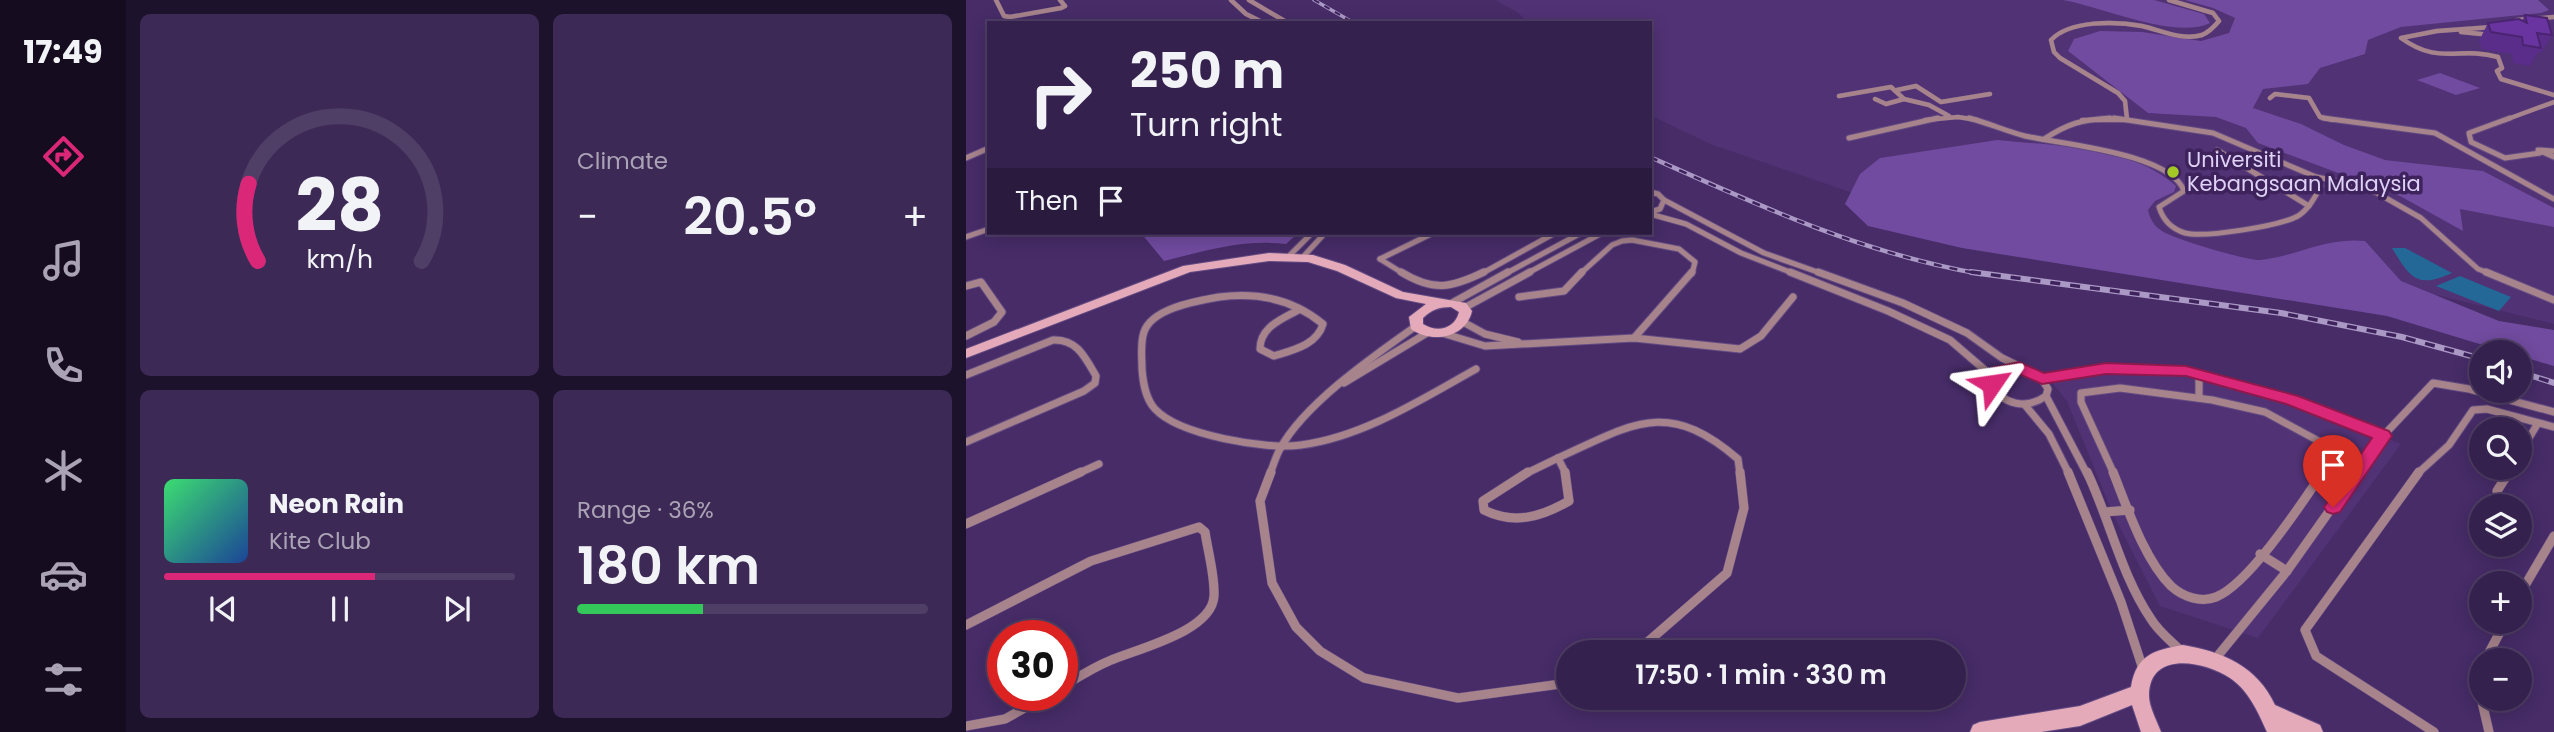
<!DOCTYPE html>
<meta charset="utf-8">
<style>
body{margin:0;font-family:Poppins,sans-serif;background:#3d2955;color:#f1f3f6;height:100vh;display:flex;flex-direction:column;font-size:26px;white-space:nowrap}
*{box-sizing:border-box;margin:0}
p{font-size:23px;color:#aaa3b6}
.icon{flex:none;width:38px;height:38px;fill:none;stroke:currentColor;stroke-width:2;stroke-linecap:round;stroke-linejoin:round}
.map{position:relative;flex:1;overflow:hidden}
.details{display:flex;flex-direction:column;gap:14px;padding:14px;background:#1d122b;width:840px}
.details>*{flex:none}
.guide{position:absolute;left:21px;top:21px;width:665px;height:214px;border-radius:0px;box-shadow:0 4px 18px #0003,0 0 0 2px #4f3e66;background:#35214e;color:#f1f3f6;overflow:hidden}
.tools{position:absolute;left:1503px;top:340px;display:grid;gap:14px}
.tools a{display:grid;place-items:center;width:63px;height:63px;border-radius:50%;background:#35214e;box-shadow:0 4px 18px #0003,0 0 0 2px #4f3e66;font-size:35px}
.speed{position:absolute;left:21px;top:620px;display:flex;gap:14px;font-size:35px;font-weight:700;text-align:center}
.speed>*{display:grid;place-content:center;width:91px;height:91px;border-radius:50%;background:#35214e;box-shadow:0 4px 18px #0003,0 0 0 2px #4f3e66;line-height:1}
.speed .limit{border:10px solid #d22;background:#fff;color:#111}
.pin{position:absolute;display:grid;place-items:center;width:60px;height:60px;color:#fff;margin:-72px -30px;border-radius:50% 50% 50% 0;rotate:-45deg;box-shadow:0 0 7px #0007}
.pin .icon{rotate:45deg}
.me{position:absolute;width:77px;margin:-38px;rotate:58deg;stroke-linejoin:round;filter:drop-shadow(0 0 5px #0008)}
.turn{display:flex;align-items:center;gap:24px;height:147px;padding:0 28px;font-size:32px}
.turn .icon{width:91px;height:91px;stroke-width:2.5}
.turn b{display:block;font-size:49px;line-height:60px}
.then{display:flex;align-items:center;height:66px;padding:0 28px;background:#0003;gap:14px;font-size:26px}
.big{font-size:52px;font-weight:600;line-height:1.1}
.details .widget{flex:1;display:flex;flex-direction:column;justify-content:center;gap:10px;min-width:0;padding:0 24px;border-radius:10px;background:#3d2955}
.details .dial{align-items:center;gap:0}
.dial svg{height:182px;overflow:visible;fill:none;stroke:#4f3e66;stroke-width:7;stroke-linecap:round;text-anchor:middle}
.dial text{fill:#f1f3f6;stroke:none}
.song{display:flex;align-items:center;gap:21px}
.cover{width:84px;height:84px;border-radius:10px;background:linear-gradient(135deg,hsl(140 70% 55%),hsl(220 70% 35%))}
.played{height:7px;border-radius:4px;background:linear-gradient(90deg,#db2777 60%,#4f3e66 60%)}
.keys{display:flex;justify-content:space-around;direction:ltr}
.heat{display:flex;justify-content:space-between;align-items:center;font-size:38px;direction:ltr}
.charge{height:10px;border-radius:5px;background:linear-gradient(90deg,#34c759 36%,#4f3e66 0)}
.details .tiles{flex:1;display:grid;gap:14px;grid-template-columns:repeat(2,1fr)}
.trip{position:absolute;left:590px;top:640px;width:410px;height:70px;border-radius:35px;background:#35214e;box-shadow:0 4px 18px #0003,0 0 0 2px #4f3e66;font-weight:600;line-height:70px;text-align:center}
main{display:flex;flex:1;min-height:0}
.tabs{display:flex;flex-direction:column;width:126px;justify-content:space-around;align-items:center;background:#150d1f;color:#aaa3b6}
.tabs .icon{width:49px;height:49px}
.tabs .selected{color:#db2777}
.tabs b{font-size:32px;color:#f1f3f6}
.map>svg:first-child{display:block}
.built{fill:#513275}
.green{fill:#714b9f}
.water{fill:#236897}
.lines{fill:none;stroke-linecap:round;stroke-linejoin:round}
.street-far3-casing{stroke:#624a82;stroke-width:5}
.street-far2-casing{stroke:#624a82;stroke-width:7}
.street-far1-casing{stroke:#624a82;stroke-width:9}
.street-casing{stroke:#624a82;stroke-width:10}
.secondary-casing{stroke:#624a82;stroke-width:2}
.street-far3{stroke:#a7838c;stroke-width:4.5}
.street-far2{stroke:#a7838c;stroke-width:5}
.street-far1{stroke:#a7838c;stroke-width:7}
.street{stroke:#a7838c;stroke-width:9}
.secondary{fill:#e4aab9;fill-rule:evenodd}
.rail-far2-casing{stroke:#ab99c5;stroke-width:3.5}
.rail-far1-casing{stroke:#ab99c5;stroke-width:4.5}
.rail-casing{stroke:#ab99c5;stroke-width:6}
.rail-far2{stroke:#3d225c;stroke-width:2;stroke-dasharray:6;stroke-linecap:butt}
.rail-far1{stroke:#3d225c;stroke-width:2.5;stroke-dasharray:8;stroke-linecap:butt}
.rail{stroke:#3d225c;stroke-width:3.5;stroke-dasharray:10;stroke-linecap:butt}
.wall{fill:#5a2d8a}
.building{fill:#6934a0;stroke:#4a2470;stroke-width:2}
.route{fill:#db2777;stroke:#8e194d;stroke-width:2}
.poi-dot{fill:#a4c825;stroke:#3d225c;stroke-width:2.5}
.labels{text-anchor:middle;stroke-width:7;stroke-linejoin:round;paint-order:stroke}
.far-poi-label{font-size:21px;fill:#dfd2f6;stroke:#3d225c;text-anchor:start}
</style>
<main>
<nav class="tabs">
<b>17:49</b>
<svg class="icon selected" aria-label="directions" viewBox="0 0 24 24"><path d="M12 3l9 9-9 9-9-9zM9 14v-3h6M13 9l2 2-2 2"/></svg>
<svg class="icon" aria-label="music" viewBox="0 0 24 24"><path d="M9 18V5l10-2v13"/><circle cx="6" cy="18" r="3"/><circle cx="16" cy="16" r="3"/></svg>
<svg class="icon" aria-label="phone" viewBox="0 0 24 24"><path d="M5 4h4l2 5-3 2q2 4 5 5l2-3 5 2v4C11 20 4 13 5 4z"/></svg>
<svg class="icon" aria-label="climate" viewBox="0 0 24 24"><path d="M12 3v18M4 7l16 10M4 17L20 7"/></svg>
<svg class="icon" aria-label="car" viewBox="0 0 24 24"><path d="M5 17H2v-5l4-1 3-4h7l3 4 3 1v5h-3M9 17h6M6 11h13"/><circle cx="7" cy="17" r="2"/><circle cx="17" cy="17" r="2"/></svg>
<svg class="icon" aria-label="filters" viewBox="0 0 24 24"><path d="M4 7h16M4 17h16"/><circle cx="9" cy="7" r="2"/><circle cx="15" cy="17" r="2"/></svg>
</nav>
<section class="details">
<div class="tiles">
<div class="widget dial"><svg viewBox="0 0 100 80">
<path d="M14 69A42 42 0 1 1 86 69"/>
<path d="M14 69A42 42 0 0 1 10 35" stroke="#db2777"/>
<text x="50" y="56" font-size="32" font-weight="700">28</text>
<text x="50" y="72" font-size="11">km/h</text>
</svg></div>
<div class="widget"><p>Climate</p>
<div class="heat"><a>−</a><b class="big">20.5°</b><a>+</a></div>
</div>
<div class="widget">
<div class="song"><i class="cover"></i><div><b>Neon Rain</b><p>Kite Club</p></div></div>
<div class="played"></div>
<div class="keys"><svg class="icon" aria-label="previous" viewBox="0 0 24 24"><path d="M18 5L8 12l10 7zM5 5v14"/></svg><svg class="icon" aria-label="pause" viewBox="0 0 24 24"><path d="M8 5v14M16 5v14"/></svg><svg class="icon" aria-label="next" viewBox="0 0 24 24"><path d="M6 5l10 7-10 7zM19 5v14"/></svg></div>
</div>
<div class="widget"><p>Range · 36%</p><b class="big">180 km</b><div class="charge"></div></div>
</div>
</section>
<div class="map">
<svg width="1588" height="732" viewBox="0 0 1588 732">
<rect width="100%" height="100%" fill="#472c68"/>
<g class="built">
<path d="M529 0H1588V324L1475 296 1285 268 907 200 744 144 684 115V23H563L551 12Z"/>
<path d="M1155 372 1232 377 1388 425 1435 444 1292 638 1194 606 1146 512 1101 401 1085 381Z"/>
</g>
<g class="green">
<path d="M1097 0H1188L1238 14 1244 23C1209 40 1137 7 1097 0Z"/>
<path d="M1219 0H1572L1583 10 1575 13 1435 27 1402 40 1399 54 1354 68 1342 84 1297 89 1287 108 1335 124 1378 145 1419 160 1517 171 1588 208V227L1494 209 1497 231 1434 196 1292 143 1280 128 1250 117 1182 113 1102 51 1108 39 1134 31 1176 32 1235 41 1263 33 1269 18 1247 8Z"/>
<path d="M1474 73 1514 88 1490 95 1451 80Z"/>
<path d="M1031 140C1090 146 1164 145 1210 186L1208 192 1189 201 1182 210C1184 219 1188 226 1196 231 1208 239 1282 261 1294 260 1332 256 1359 237 1399 241L1435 281 1533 321 1588 330V366L1554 356V352H1540L1421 316 996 248 902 226 879 204 894 174 914 158Z"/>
<path d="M175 233H332L320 244C278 239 238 251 198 261Z"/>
</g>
<g class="water">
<path d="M1426 248H1439L1486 273C1451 289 1444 278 1426 248Z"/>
<path d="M1494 276 1545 297 1533 311 1470 286Z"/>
</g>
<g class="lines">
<g class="street-far3-casing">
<g id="street-far3">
<path d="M30 0 38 16 44 17 95 8 99 6 94 0"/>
<path d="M265 0 280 14 298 23"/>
<path d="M283 0 322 23"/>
<path d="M1545 24 1552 20 1588 17"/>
<path d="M1527 27 1471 31 1435 38C1474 66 1492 46 1532 57L1536 68 1531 71 1535 79 1588 95"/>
<path d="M1495 32 1525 35"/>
<path d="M931 90 950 86 975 102 1024 94"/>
<path d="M873 96 925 87 938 99 963 105 983 116"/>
<path d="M1304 98 1309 94 1343 98 1354 117 1367 120"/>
<path d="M909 99 920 104 938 99"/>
<path d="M1161 119 1159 101 1152 93 1094 58 1088 52 1085 40C1104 20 1150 21 1176 26 1194 30 1216 41 1236 35 1243 32 1248 27 1253 21L1247 13 1203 0"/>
<path d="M959 120 992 117 1011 120"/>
<path d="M1116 120H1160"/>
<path d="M1539 120 1588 102"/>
</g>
</g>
<g class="street-far2-casing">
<g id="street-far2">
<path d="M1003 118C1022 123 1040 131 1059 136 1094 144 1205 153 1218 191L1193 207C1197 220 1206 229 1219 233 1238 238 1314 226 1332 216 1343 209 1349 197 1355 186L1350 177"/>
<path d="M1148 118 1247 133 1350 177 1387 184 1411 193 1455 218 1512 269 1525 274"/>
<path d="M1357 118 1469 133 1588 199"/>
<path d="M1544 118 1503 133 1505 142 1539 158 1574 153"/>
<path d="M883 138 972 118"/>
<path d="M1078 139C1103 123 1115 120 1144 118"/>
<path d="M1251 150 1343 206"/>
<path d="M1588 151 1572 150 1588 157"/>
<path d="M0 158 23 148"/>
<path d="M684 192 692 194 698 200 694 209 684 212"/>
<path d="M698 200 798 253 857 274"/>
<path d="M684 214 720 224 775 253 829 274"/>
<path d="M0 237 23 229"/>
<path d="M323 256 346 233"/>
<path d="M336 258 359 233"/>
<path d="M414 259 438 274"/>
<path d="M414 259 467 233"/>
<path d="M515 274 589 233"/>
<path d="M539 274 615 233"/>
<path d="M560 274 636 233"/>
<path d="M614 274 646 245 656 241 666 240 713 249 729 262 726 274"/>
</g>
</g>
<g class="street-far1-casing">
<g id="street-far1">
<path d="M435 272C468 292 485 288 518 272"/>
<path d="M824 272 922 311 984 340 1027 377"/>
<path d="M852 272 937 303 1001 333 1036 358 1074 376 1082 389 1080 396 1121 474"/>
<path d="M1520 272 1588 300"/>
<path d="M0 286 15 282 36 312 28 322 0 336"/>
<path d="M553 297 598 291 616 272"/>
<path d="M486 303 542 272"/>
<path d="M498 308 564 272"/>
<path d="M334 309C317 319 294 326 294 349L308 356C327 350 351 345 357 324 327 299 291 292 253 297 231 301 186 308 178 332 174 343 176 357 176 369 177 382 179 398 189 409 213 435 300 450 335 445 397 437 456 399 510 369"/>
<path d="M497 322 519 334 552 342"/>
<path d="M476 333 519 346 668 338 774 349 795 336 827 297"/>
<path d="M668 338 726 272"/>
<path d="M1052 367C1039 368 1029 371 1025 384 1037 405 1060 410 1080 396"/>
<path d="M1233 374V398"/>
<path d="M0 375 87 340C111 339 119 357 130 376L129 383 118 391 0 442"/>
<path d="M1076 379 1140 369 1220 371 1326 400 1417 436 1390 474"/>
<path d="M378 383 461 333"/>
<path d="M1059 405 1083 434 1103 474"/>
<path d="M1417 436 1467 383 1503 389 1588 412"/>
<path d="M1554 453 1572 423"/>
<path d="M592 458 600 474"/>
<path d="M592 458C667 424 701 398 772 459L774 474"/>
<path d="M111 474 133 464"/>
<path d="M304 474C307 466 310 456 314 449 338 404 409 355 450 326"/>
<path d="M559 474 592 458"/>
<path d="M1148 474 1115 402V393L1154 388 1246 400 1299 412 1371 451 1356 474"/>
<path d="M1451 474 1483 445 1507 410 1521 409 1588 427"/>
<path d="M1542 474 1546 467"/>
</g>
</g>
<g class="street-casing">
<g id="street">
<path d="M305 472 294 501 306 583 330 627 354 651 398 678 492 698 602 683"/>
<path d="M562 472 517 501 518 510C548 525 575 517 603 501L599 472"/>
<path d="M1102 472 1155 602 1178 672"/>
<path d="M1121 472C1144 520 1155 575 1185 619 1192 631 1205 641 1215 651"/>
<path d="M1147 472C1161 507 1178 559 1205 586 1217 597 1235 603 1250 597 1283 584 1336 503 1357 472"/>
<path d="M1453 472 1339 630 1350 656 1468 732"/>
<path d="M1531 491 1543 472"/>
<path d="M1139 512 1164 510"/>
<path d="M0 524 115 472"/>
<path d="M1294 554 1321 571"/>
<path d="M1554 594 1588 536"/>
<path d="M0 625 125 561 233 527 239 532C242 552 249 576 248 596 246 632 170 649 143 661 126 668 111 678 96 687"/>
<path d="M669 653 761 573 778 508 774 472"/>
<path d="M1250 658 1321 571 1391 472"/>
<path d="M1519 660 1540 621"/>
<path d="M1516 667 1510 676 1523 732"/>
<path d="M0 726 39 719 82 695"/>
</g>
</g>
<g class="secondary-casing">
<g id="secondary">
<path d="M303 253 347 255 379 265 437 292 500 303 506 311C500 338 466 344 445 329L443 317 460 304 430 298 371 271 342 262 303 261 224 272 0 358V349L217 266ZM485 307 493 312C489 329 471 333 457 324V318C465 310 473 307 485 307Z"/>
<path d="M1217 645C1257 652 1291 666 1309 705L1354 725 1357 732H1301C1292 712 1283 691 1264 678 1238 661 1183 650 1183 696 1183 707 1191 721 1195 732H1175L1166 705 1114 726 1075 732H1004L1007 725 1014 722 1114 706 1165 687C1170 655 1188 650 1217 645Z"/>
</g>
</g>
<use href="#street-far3" class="street-far3"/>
<use href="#street-far2" class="street-far2"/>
<use href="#street-far1" class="street-far1"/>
<use href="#street" class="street"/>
<use href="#secondary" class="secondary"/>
<g class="rail-far2-casing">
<path id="rail-far2" d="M348 0 388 23"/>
</g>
<g class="rail-far1-casing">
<path id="rail-far1" d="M684 157C791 205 898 254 1015 274"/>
</g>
<g class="rail-casing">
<g id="rail">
<path d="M1005 272 1315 313 1436 337 1516 359"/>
<path d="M1554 372 1588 383"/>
</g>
</g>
<use href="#rail-far2" class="rail-far2"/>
<use href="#rail-far1" class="rail-far1"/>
<use href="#rail" class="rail"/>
</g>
<path class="wall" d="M1559 15 1586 35 1575 53 1572 52 1564 66 1547 63 1546 54 1516 49 1513 41 1522 23 1556 21Z"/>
<path class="building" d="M1559 15 1581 18 1586 35 1571 33 1575 48 1557 45 1556 37 1525 32 1522 23 1553 19 1561 23Z"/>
<path class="route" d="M1053 362 1078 373 1140 363 1220 366 1332 396 1423 431 1426 436 1374 512 1367 514 1361 512 1358 507 1406 438 1320 404 1220 376 1140 374 1076 384 1051 373 1037 376 1031 388H1020L1019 377 1026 368Z"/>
<circle class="poi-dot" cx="1207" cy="172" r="7"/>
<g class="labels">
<g class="far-poi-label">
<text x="1221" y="167">Universiti<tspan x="1221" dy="24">Kebangsaan Malaysia</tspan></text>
</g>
</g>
</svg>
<div class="tools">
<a><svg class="icon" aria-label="sound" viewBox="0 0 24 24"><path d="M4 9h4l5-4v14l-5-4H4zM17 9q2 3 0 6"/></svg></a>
<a><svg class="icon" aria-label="search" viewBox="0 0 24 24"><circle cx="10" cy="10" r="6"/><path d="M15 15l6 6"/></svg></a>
<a><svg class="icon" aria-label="layers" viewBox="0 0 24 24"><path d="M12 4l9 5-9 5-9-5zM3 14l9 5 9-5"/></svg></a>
<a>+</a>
<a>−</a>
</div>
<div class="speed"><div class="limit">30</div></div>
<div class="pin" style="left:1367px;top:507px;background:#d93025"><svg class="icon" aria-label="arrive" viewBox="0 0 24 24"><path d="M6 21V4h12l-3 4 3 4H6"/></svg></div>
<svg class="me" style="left:1026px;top:384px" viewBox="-20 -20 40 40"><path d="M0-17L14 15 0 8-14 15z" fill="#db2777" stroke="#fff" stroke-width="4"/></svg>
<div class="trip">17:50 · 1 min · 330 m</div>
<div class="guide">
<div class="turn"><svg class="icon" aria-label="right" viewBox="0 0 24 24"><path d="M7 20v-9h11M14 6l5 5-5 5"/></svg><div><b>250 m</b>Turn right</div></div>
<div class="then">Then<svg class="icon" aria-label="arrive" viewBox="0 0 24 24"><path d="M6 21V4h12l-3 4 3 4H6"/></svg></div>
</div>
</div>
</main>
